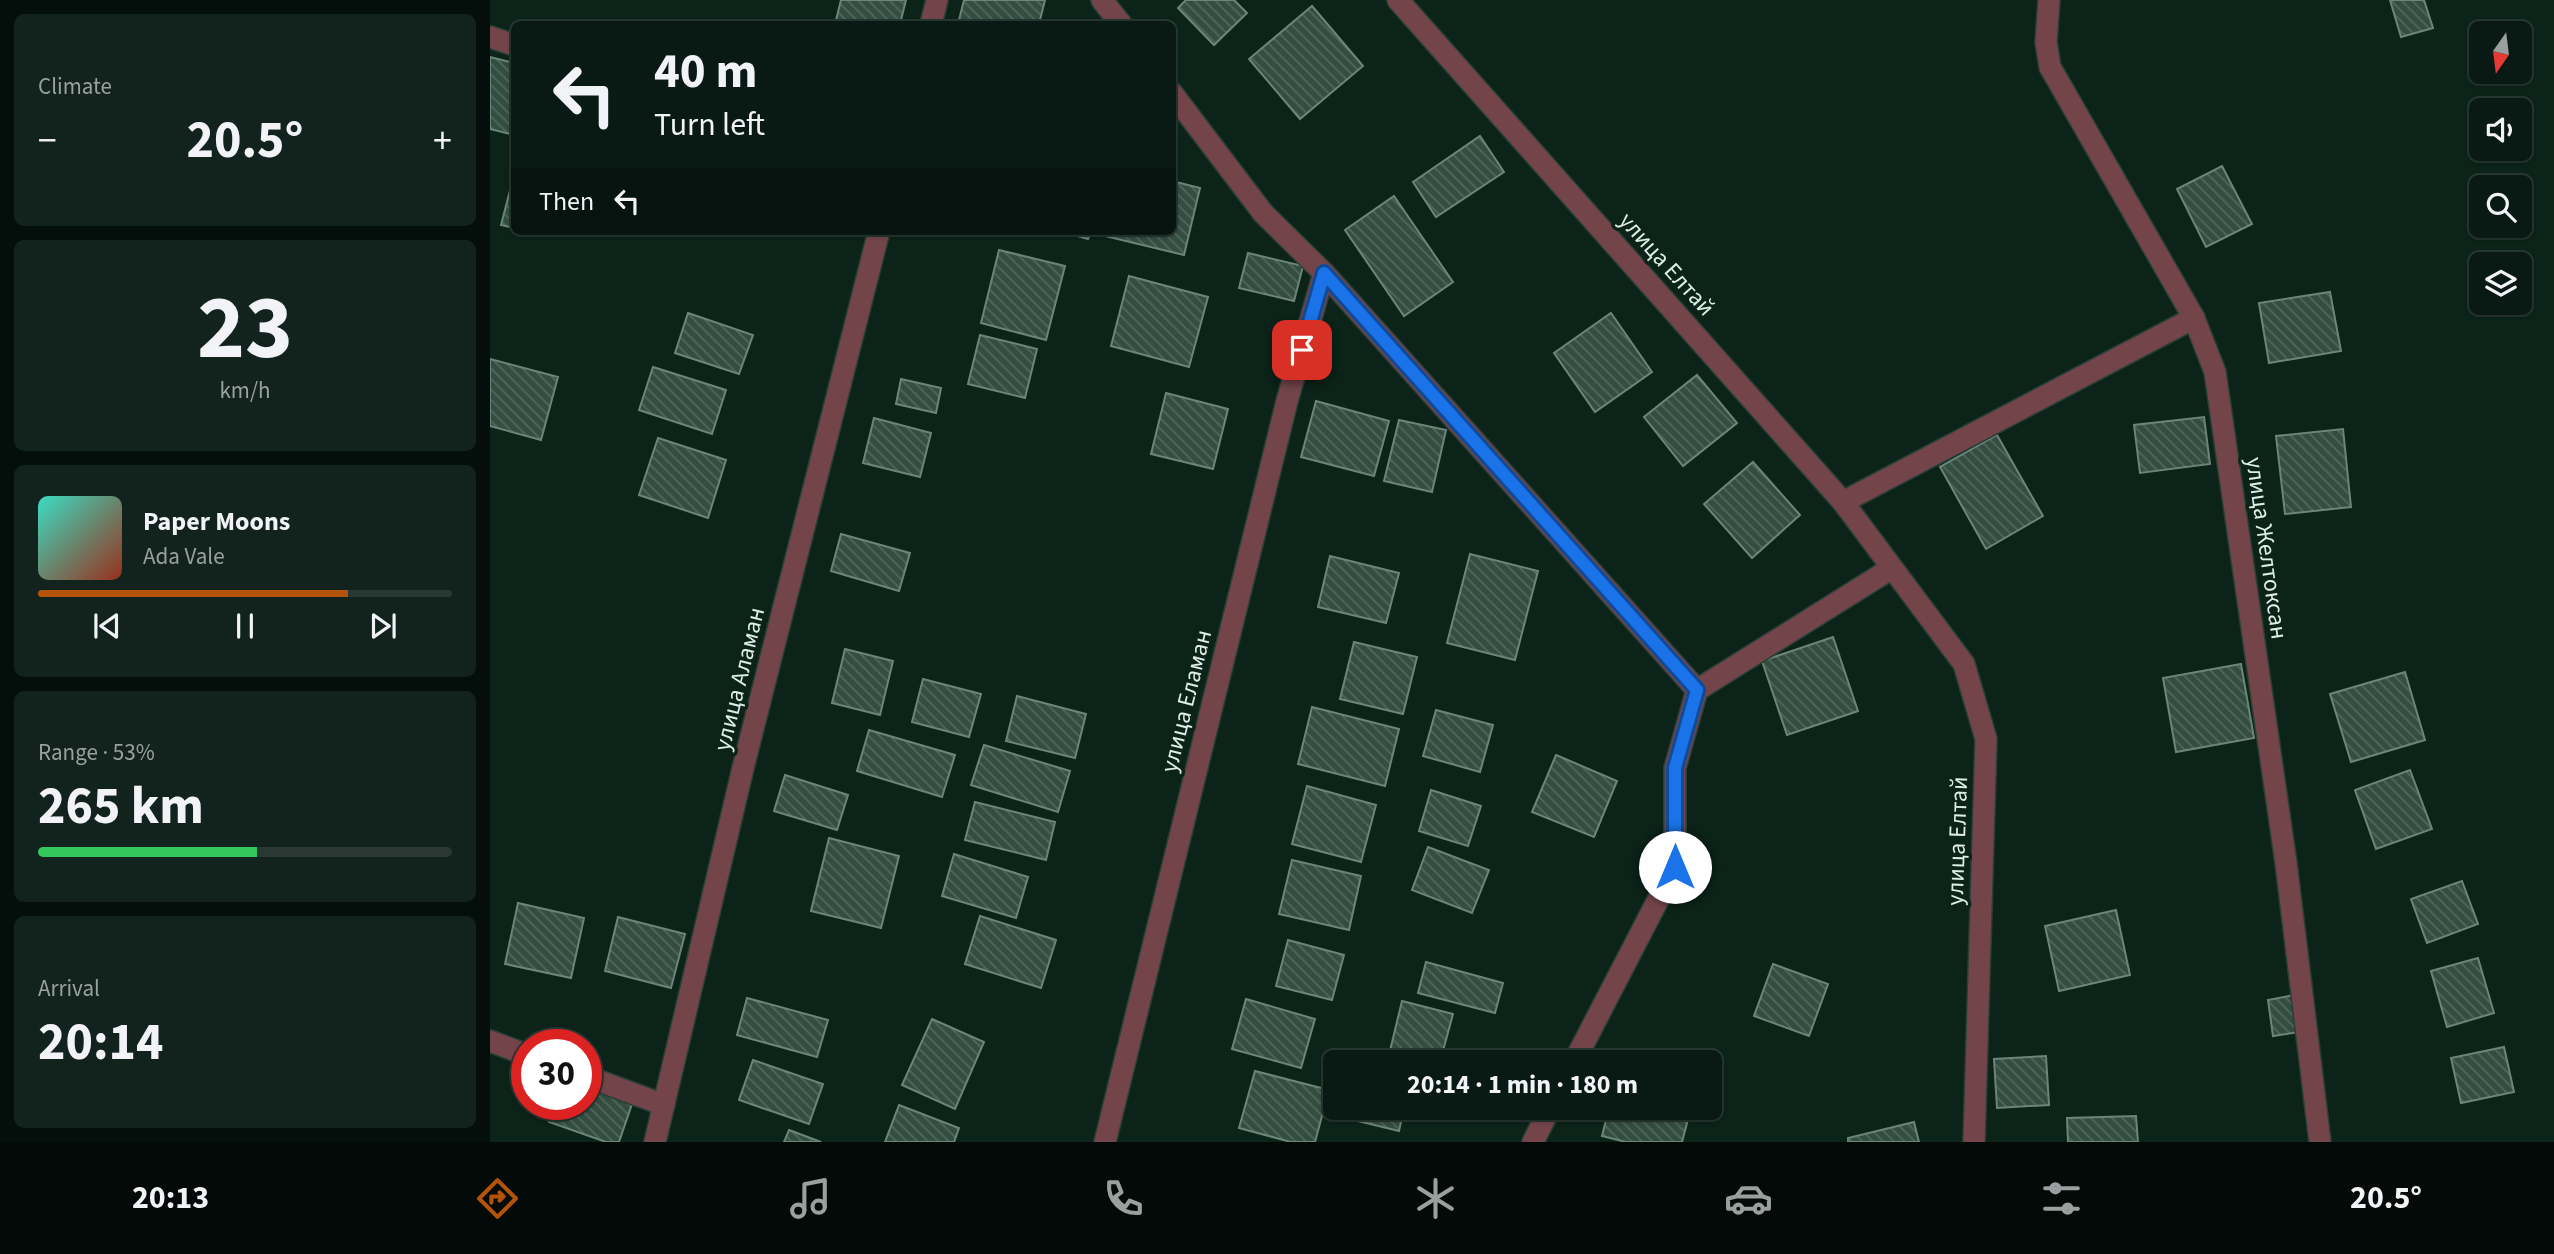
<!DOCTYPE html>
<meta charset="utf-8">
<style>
body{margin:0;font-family:"Source Sans 3",sans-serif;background:#11231c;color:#f1f3f6;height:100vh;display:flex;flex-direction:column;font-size:26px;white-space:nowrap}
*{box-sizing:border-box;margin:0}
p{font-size:23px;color:#98a1a0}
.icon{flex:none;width:38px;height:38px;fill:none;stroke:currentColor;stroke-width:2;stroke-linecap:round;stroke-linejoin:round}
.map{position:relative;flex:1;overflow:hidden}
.side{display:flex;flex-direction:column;gap:14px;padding:14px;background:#040e0a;width:490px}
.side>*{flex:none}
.hud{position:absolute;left:21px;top:21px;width:665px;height:214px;border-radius:10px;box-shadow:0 2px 5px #0004,0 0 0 2px #293833;background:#081a13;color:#f1f3f6;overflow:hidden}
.needle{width:46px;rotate:194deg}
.tools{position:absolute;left:1979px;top:21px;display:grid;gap:14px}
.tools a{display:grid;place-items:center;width:63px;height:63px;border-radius:10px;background:#081a13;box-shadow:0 2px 5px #0004,0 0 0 2px #293833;font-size:35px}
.speed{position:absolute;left:21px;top:1029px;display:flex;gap:14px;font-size:35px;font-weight:700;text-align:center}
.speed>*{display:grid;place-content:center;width:91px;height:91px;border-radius:50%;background:#081a13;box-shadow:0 2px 5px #0004,0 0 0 2px #293833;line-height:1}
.speed .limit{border:10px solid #d22;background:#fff;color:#111}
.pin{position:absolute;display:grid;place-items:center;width:60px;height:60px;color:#fff;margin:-30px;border-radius:14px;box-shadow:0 4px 10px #0006}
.me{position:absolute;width:77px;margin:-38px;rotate:0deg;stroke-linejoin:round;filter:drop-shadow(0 0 5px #0008)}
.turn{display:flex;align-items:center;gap:24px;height:147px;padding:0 28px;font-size:32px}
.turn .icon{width:91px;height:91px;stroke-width:2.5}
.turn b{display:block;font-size:49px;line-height:60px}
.then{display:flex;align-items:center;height:66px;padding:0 28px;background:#0003;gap:14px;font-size:26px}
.big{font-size:52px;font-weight:700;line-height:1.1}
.side .tile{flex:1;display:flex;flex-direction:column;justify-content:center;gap:10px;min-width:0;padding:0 24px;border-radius:10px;background:#11231c}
.side .dial{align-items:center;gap:0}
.dial b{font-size:91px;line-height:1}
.song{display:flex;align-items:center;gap:21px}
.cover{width:84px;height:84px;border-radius:10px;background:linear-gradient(135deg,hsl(170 70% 55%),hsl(10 70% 35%))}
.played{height:7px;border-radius:4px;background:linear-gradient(90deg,#b45309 75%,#293833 75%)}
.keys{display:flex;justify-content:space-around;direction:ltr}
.heat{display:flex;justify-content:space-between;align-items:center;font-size:38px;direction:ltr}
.charge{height:10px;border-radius:5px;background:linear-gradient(90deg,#34c759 53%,#293833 0)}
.trip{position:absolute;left:833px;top:1050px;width:399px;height:70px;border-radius:10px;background:#081a13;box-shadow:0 2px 5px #0004,0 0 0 2px #293833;font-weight:700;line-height:70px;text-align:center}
.tab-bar{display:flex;height:112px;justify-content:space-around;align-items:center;background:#030a08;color:#98a1a0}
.tab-bar .icon{width:49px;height:49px}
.tab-bar .active{color:#b45309}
.tab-bar b{font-size:32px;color:#f1f3f6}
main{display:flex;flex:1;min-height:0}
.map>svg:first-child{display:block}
.building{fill:url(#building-back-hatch);stroke:#6b8578;stroke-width:2}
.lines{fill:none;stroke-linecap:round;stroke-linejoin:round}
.street-casing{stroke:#293f36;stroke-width:24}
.street{stroke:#73454b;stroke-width:21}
.route-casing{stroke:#114b97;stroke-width:18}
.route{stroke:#1a73e8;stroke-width:12}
.labels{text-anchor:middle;stroke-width:7;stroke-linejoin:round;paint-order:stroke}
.street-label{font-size:24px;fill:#dfeee6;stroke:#0b2319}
</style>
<main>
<section class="side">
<div class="tile"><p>Climate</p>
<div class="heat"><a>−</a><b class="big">20.5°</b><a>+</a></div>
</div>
<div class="tile dial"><b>23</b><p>km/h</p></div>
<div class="tile">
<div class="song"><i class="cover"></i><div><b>Paper Moons</b><p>Ada Vale</p></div></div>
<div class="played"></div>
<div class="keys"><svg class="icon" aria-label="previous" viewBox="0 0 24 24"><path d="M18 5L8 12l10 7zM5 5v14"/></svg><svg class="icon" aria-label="pause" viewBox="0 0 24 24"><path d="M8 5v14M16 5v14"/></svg><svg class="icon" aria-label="next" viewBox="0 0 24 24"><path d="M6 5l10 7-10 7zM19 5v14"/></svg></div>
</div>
<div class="tile"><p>Range · 53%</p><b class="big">265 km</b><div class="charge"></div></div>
<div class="tile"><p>Arrival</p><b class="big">20:14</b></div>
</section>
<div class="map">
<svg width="2064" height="1142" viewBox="0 0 2064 1142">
<defs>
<pattern id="building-back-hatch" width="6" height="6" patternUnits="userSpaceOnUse" patternTransform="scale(1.75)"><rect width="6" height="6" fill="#344d41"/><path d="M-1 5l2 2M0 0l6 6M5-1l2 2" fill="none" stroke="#51675c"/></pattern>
</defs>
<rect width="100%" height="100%" fill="#0b2319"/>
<g class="building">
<path d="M351 0H416L410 24H364L346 20Z"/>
<path d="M474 0H555L549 24H487L469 20Z"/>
<path d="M696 0H744L757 13 724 45 688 8Z"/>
<path d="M1900 0H1934L1943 28 1911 37Z"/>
<path d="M822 6 873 66 810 119 759 59Z"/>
<path d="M0 57 24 63V135L0 129Z"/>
<path d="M990 136 1014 172 946 217 923 182Z"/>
<path d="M1732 166 1762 224 1716 247 1687 189Z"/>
<path d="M24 175V228L11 225Z"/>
<path d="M682 181 710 188 694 255 615 236 616 231H682Z"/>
<path d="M904 196 963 282 914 316 855 230Z"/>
<path d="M570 231H601L598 239Z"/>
<path d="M509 250 575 266 556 340 491 323Z"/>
<path d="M758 253 813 266 804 301 749 288Z"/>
<path d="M639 276 718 297 699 367 621 346Z"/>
<path d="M1840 292 1851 351 1779 363 1769 303Z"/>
<path d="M198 313 263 335 249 374 185 353Z"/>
<path d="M1121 313 1162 372 1105 412 1064 353Z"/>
<path d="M490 335 547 349 535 398 478 384Z"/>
<path d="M0 359 68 377 51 440 0 426Z"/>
<path d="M163 367 236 390 222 434 149 410Z"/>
<path d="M1207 375 1247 423 1193 466 1154 417Z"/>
<path d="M411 379 451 388 446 413 406 404Z"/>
<path d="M676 393 738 409 723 469 661 454Z"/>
<path d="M826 401 899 421 884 476 811 457Z"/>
<path d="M1714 417 1720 464 1650 473 1644 425Z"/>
<path d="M384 418 441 433 430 477 373 463Z"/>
<path d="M909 420 956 430 942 492 894 481Z"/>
<path d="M1853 429 1861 507 1795 514 1786 436Z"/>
<path d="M1507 435 1553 516 1496 549 1450 467Z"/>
<path d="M168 438 236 460 218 518 149 495Z"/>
<path d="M1263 462 1310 515 1262 558 1214 504Z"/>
<path d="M351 534 420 553 409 591 341 571Z"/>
<path d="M980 554 1048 571 1025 660 957 643Z"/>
<path d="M840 556 909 573 896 623 828 607Z"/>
<path d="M1343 637 1368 711 1297 735 1272 661Z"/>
<path d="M864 642 927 657 913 714 850 699Z"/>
<path d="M355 649 403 661 390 715 342 703Z"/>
<path d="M1751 664 1764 738 1686 752 1673 678Z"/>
<path d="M1915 672 1935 740 1861 762 1840 694Z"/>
<path d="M433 679 491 694 479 737 422 722Z"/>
<path d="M527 696 596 714 585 758 516 741Z"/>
<path d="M822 707 909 729 895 786 808 764Z"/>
<path d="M946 710 1003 725 990 772 933 756Z"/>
<path d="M379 730 465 755 452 797 367 771Z"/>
<path d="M494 745 580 771 568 812 481 785Z"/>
<path d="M1066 755 1127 781 1104 837 1042 812Z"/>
<path d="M1920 770 1942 829 1886 849 1865 790Z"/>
<path d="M295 775 358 795 347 830 284 811Z"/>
<path d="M817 786 886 805 871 862 802 844Z"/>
<path d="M941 790 991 806 978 846 929 831Z"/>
<path d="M485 802 565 822 556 860 475 840Z"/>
<path d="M339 838 409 856 391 928 321 911Z"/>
<path d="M938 847 999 870 982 913 922 890Z"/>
<path d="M464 854 538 877 526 918 452 896Z"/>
<path d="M802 860 871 876 859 930 789 914Z"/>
<path d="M1972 881 1988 924 1937 943 1921 899Z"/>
<path d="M28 903 94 918 81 978 15 964Z"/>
<path d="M1626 910 1640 975 1569 991 1555 926Z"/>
<path d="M490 916 566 940 551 988 475 964Z"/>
<path d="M128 917 195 934 181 988 115 971Z"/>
<path d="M798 940 854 955 842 1000 786 986Z"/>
<path d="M1988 958 2004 1013 1957 1027 1941 971Z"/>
<path d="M936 962 1013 983 1005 1013 928 993Z"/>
<path d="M1283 964 1338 984 1319 1036 1264 1016Z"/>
<path d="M1804 995 1810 1032 1783 1036 1778 1000Z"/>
<path d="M257 998 338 1020 327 1057 247 1035Z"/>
<path d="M756 999 825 1019 811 1068 742 1049Z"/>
<path d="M912 1001 963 1014 950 1062H910L898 1059Z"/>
<path d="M442 1019 494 1042 465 1109 412 1085Z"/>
<path d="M2014 1047 2024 1092 1971 1103 1961 1058Z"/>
<path d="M1556 1056 1559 1105 1507 1108 1504 1059Z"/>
<path d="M263 1060 333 1084 319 1124 249 1100Z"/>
<path d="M765 1071 839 1090 825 1142H801L749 1128Z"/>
<path d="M96 1085 143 1101 129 1142H116L59 1122 65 1104H96Z"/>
<path d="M409 1105 469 1128 464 1142H395Z"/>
<path d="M848 1108H914L909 1131 847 1116Z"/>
<path d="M1119 1108H1201L1192 1142H1136L1112 1136Z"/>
<path d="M1646 1116 1648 1142H1578L1577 1118Z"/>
<path d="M1424 1122 1429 1142H1358V1138Z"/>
<path d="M299 1130 331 1142H294Z"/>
</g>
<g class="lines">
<g class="street-casing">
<g id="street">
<path d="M612 0 631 24"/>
<path d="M908 0 1353 502 1474 664 1496 739 1484 1142"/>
<path d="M1559 0 1556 42 1560 67 1704 318 1725 372 1796 863 1830 1142"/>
<path d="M441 24 447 0"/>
<path d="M0 37 24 45"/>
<path d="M682 93 773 213 834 273 1207 690"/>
<path d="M1353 502 1704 318"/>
<path d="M0 1041 37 1055"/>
<path d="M1084 1062 1185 867V768L1207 690 1402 568"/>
<path d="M96 1076 174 1105"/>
<path d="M165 1142 253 768 389 231"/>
<path d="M615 1142 797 401 834 273"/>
<path d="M1043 1142 1060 1108"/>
</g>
</g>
<use href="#street" class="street"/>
</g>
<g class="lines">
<g class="route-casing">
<path id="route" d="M812 350 834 273 1207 690 1185 768V867"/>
</g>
<use href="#route" class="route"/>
</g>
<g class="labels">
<g class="street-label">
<text transform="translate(1177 264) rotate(48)" y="8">улица Елтай</text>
<text transform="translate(1777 548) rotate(82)" y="8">улица Желтоксан</text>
<text transform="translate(249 679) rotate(-76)" y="8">улица Аламан</text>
<text transform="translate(696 701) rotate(-76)" y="8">улица Еламан</text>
<text transform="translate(1467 841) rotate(-88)" y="8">улица Елтай</text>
</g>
</g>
</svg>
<div class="tools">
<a><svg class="needle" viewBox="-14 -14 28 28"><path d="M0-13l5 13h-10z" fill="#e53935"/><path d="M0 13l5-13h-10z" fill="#98a1a0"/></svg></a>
<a><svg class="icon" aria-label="sound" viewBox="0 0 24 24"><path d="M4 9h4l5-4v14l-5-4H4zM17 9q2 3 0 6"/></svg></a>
<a><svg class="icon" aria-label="search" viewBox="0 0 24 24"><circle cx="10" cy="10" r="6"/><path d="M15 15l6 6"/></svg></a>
<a><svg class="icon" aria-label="layers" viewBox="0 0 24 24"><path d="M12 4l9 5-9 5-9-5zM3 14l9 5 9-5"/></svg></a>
</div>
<div class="speed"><div class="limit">30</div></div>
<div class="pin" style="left:812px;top:350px;background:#d93025"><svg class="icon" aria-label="arrive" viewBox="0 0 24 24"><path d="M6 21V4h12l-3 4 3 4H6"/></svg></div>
<svg class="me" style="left:1185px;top:867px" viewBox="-20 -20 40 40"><circle r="19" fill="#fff"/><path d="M0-13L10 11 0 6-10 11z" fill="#1a73e8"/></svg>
<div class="trip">20:14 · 1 min · 180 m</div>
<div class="hud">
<div class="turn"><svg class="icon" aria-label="left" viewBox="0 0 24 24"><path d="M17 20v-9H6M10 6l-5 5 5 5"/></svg><div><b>40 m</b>Turn left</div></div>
<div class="then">Then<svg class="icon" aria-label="left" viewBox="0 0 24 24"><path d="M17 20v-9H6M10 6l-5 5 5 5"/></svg></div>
</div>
</div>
</main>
<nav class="tab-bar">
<b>20:13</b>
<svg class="icon active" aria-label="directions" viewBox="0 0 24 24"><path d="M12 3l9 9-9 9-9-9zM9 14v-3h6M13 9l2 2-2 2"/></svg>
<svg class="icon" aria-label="music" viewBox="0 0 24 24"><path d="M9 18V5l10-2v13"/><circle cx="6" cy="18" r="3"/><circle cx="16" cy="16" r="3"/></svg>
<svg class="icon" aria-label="phone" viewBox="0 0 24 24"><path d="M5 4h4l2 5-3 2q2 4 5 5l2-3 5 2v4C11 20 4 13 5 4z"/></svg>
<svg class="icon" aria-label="climate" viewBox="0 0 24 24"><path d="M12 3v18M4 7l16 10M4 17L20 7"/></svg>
<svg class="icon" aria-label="car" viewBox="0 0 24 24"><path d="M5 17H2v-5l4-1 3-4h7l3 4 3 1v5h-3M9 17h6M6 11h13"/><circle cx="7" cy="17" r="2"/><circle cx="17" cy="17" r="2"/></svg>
<svg class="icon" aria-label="filters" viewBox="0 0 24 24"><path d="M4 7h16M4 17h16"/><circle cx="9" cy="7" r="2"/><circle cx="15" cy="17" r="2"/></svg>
<b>20.5°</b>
</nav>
